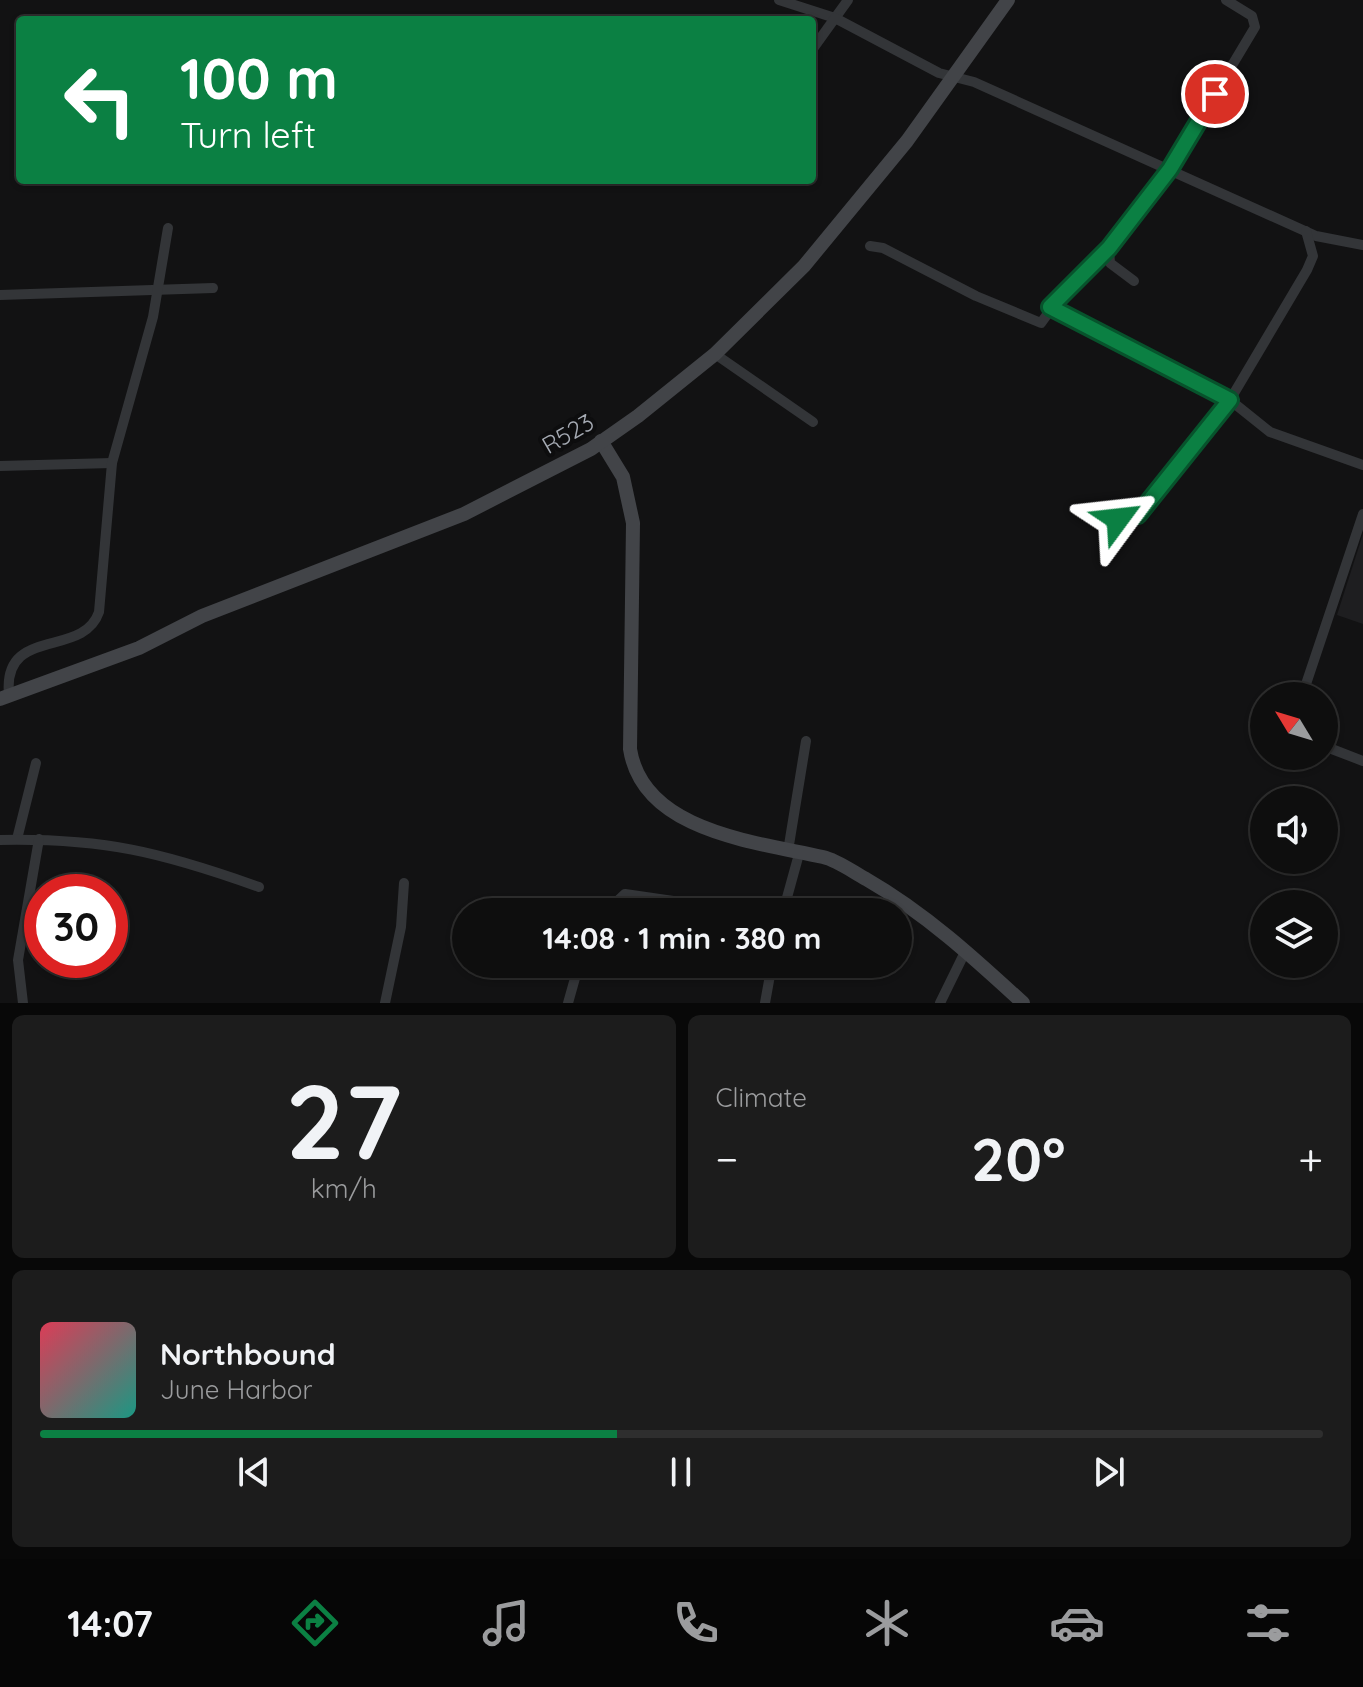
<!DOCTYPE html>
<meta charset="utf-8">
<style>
body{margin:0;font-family:Quicksand,sans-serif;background:#1c1c1c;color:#f1f3f6;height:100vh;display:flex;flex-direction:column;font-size:30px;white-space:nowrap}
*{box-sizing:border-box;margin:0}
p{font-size:26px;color:#9b9c9e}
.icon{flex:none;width:44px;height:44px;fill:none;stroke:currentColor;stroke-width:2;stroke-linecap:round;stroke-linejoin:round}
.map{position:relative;height:1003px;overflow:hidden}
.side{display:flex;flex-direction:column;gap:12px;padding:12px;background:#080808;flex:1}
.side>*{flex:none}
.banner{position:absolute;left:16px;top:16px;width:800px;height:168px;border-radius:8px;box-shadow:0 2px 6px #0004,0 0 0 2px #2e2e2e;background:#0b8043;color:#fff;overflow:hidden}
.needle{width:52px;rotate:308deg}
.fabs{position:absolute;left:1250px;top:682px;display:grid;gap:16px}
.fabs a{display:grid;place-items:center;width:88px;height:88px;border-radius:50%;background:#0e0e0e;box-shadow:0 2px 6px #0004,0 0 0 2px #2e2e2e;font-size:40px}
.speed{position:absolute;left:24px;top:874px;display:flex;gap:16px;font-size:40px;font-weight:700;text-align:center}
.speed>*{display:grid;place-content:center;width:104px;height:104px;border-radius:50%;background:#0e0e0e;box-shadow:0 2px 6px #0004,0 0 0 2px #2e2e2e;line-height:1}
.speed .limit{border:12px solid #d22;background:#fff;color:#111}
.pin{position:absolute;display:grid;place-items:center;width:68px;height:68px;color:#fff;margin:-34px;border:4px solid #fff;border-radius:50%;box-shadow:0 2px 8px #0007}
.me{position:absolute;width:88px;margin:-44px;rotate:60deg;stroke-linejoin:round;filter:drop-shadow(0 0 6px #0008)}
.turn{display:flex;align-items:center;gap:28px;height:168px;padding:0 32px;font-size:36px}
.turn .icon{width:104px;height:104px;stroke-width:2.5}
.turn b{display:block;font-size:56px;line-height:68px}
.big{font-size:60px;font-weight:700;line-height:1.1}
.side .widget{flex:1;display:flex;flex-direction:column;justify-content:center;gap:12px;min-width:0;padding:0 28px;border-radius:12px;background:#1c1c1c}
.side .dial{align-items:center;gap:0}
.dial b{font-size:104px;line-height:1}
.song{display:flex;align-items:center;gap:24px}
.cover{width:96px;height:96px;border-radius:12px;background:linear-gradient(135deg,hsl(350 70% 55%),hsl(170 70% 35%))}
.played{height:8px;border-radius:4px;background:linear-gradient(90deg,#0b8043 45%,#2e2e2e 45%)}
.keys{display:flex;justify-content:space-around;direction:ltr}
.heat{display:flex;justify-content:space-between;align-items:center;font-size:44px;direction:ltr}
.side .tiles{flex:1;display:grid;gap:12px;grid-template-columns:1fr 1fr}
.widget:last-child{grid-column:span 2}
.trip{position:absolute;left:452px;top:898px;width:460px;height:80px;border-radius:40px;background:#0e0e0e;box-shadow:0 2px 6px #0004,0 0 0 2px #2e2e2e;font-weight:700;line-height:80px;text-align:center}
.dock{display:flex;height:128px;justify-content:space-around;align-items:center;background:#060606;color:#9b9c9e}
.dock .icon{width:56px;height:56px}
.dock .selected{color:#0b8043}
.dock b{font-size:36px;color:#f1f3f6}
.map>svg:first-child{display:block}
.built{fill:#1e1e20}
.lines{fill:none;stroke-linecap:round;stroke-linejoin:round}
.street{stroke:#333538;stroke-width:10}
.secondary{stroke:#424448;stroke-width:14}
.route-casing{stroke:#07532c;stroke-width:20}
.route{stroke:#0b8043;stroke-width:14}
.labels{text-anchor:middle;stroke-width:8;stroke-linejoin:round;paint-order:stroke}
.street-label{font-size:24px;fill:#a5aab3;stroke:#0d0d0e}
</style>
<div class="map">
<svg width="1363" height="1003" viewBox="0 0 1363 1003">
<rect width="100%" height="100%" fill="#121213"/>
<path class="built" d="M1363 534V624L1337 615Z"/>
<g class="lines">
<g class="street">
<path d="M779 0 835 18 848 0"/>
<path d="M812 50 835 18 939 73 974 82 1316 236 1363 245"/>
<path d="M870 246 883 248 976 296 1041 323 1067 287 1109 248"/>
<path d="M1134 281 1110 263 1109 248 1170 169 1255 27 1252 16 1226 0"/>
<path d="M0 295 213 288"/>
<path d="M1050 307 1230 400 1270 432 1363 465"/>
<path d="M715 354 813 422"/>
<path d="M0 466 112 463"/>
<path d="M1118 519 1138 515 1230 400 1307 270 1313 256 1306 231"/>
<path d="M9 695C2 625 83 659 99 612L112 463 153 317 168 228"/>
<path d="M1302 696 1363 514"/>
<path d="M1324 746 1363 761"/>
<path d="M17 839 36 763"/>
<path d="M0 840C104 838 161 852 259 887"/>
<path d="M788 851 806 741"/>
<path d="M606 912 625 894 749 912"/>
<path d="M783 912 799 854"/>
<path d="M23 1003 18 960 39 839"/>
<path d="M385 1003 401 927 404 883"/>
<path d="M568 1003 579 964"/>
<path d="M765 1003 772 964"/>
<path d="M940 1003 966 950"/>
</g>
<g class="secondary">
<path d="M601 441 623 477 633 523 630 749C643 832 757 842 823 857 837 860 853 872 866 879 925 913 974 958 1023 1003"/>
<path d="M0 699 139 648 202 616 464 514 591 449 638 416 715 354 804 266 907 141 1008 0"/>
</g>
</g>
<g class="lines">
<g class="route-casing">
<path id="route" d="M1118 519 1138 515 1230 400 1050 307 1109 248 1170 169 1215 94"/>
</g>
<use href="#route" class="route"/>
</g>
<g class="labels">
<g class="street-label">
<text transform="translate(568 434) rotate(-30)" y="8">R523</text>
</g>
</g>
</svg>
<div class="fabs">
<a><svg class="needle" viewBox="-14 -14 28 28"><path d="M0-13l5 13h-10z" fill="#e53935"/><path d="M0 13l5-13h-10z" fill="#9b9c9e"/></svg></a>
<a><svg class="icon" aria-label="sound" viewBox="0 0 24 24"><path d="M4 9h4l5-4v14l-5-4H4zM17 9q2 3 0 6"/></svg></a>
<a><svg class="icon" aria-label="layers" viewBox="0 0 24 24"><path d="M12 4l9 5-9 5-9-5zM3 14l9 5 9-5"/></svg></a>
</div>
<div class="speed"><div class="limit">30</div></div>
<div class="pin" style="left:1215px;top:94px;background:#d93025"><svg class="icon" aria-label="arrive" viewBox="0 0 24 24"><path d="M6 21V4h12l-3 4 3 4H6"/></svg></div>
<svg class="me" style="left:1118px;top:519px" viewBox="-20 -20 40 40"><path d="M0-17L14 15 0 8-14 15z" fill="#0b8043" stroke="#fff" stroke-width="4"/></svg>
<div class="trip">14:08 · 1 min · 380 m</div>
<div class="banner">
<div class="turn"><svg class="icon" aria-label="left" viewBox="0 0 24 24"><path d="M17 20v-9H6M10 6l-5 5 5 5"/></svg><div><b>100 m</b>Turn left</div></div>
</div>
</div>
<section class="side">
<div class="tiles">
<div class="widget dial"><b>27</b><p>km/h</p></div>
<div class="widget"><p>Climate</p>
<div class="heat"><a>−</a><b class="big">20°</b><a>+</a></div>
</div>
<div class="widget">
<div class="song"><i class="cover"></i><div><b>Northbound</b><p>June Harbor</p></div></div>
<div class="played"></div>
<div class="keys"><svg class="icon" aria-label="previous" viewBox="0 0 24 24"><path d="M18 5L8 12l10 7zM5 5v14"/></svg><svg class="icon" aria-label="pause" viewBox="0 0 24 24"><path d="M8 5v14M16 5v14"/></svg><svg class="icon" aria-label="next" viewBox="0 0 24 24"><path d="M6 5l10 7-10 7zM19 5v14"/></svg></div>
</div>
</div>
</section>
<nav class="dock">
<b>14:07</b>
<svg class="icon selected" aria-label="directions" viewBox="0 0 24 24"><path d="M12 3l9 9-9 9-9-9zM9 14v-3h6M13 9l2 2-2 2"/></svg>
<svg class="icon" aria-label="music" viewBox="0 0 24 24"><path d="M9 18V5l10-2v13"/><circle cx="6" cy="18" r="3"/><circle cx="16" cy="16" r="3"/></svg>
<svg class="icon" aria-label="phone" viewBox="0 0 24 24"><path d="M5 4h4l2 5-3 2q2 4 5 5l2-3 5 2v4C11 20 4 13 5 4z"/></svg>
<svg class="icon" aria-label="climate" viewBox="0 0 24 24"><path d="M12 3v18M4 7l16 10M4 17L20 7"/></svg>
<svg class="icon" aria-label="car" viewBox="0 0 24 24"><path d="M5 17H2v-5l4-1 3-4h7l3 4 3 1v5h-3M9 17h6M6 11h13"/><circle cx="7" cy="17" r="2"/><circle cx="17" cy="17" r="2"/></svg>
<svg class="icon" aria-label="filters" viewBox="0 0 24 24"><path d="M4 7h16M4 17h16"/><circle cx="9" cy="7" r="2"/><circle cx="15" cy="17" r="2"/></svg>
</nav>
